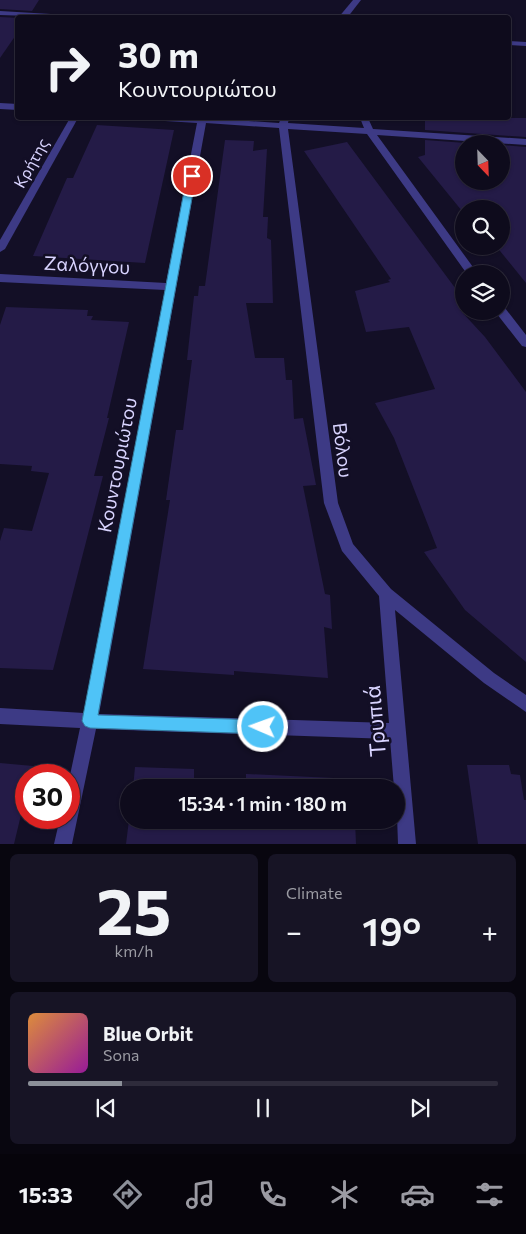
<!DOCTYPE html>
<meta charset="utf-8">
<style>
body{margin:0;font-family:Commissioner,sans-serif;background:#171425;color:#f1f3f6;height:100vh;display:flex;flex-direction:column;font-size:19px;white-space:nowrap}
*{box-sizing:border-box;margin:0}
p{font-size:16px;color:#9b9ba3}
.icon{flex:none;width:28px;height:28px;fill:none;stroke:currentColor;stroke-width:2;stroke-linecap:round;stroke-linejoin:round}
.map{position:relative;height:844px;overflow:hidden}
.side{display:flex;flex-direction:column;gap:10px;padding:10px;background:#08060f;flex:1}
.side>*{flex:none}
.top-card{position:absolute;left:15px;top:15px;width:496px;height:105px;border-radius:5px;box-shadow:0 1px 4px #0004,0 0 0 1px #2e2b3b;background:#0e0b1c;color:#f1f3f6;overflow:hidden}
.needle{width:32px;rotate:157deg}
.fabs{position:absolute;left:455px;top:135px;display:grid;gap:10px}
.fabs a{display:grid;place-items:center;width:55px;height:55px;border-radius:50%;background:#0e0b1c;box-shadow:0 1px 4px #0004,0 0 0 1px #2e2b3b;font-size:25px}
.speed{position:absolute;left:15px;top:764px;display:flex;gap:10px;font-size:25px;font-weight:700;text-align:center}
.speed>*{display:grid;place-content:center;width:65px;height:65px;border-radius:50%;background:#0e0b1c;box-shadow:0 1px 4px #0004,0 0 0 1px #2e2b3b;line-height:1}
.speed .limit{border:8px solid #d22;background:#fff;color:#111}
.pin{position:absolute;display:grid;place-items:center;width:42px;height:42px;color:#fff;margin:-21px;border:2px solid #fff;border-radius:50%;box-shadow:0 1px 5px #0007}
.me{position:absolute;width:55px;margin:-28px;rotate:272deg;stroke-linejoin:round;filter:drop-shadow(0 0 4px #0008)}
.turn{display:flex;align-items:center;gap:18px;height:105px;padding:0 20px;font-size:22px}
.turn .icon{width:65px;height:65px;stroke-width:2.5}
.turn b{display:block;font-size:35px;line-height:42px}
.big{font-size:38px;font-weight:600;line-height:1.1}
.side .card{flex:1;display:flex;flex-direction:column;justify-content:center;gap:8px;min-width:0;padding:0 18px;border-radius:8px;background:#171425}
.side .dial{align-items:center;gap:0}
.dial b{font-size:65px;line-height:1}
.song{display:flex;align-items:center;gap:15px}
.cover{width:60px;height:60px;border-radius:8px;background:linear-gradient(135deg,hsl(30 70% 55%),hsl(300 70% 35%))}
.played{height:5px;border-radius:2px;background:linear-gradient(90deg,#8c9099 20%,#2e2b3b 20%)}
.keys{display:flex;justify-content:space-around;direction:ltr}
.heat{display:flex;justify-content:space-between;align-items:center;font-size:28px;direction:ltr}
.side .tiles{flex:1;display:grid;gap:10px;grid-template-columns:1fr 1fr}
.card:last-child{grid-column:span 2}
.trip{position:absolute;left:120px;top:779px;width:285px;height:50px;border-radius:25px;background:#0e0b1c;box-shadow:0 1px 4px #0004,0 0 0 1px #2e2b3b;font-weight:600;line-height:50px;text-align:center}
.menu{display:flex;height:80px;justify-content:space-around;align-items:center;background:#06040b;color:#9b9ba3}
.menu .icon{width:35px;height:35px}
.menu .selected{color:#8c9099}
.menu b{font-size:22px;color:#f1f3f6}
.map>svg:first-child{display:block}
.building{fill:#241b47}
.lines{fill:none;stroke-linecap:round;stroke-linejoin:round}
.minor{fill:#3d3a85;fill-rule:evenodd}
.route{fill:#4fc3f7;stroke:#337fa1}
.labels{text-anchor:middle;stroke-width:5;stroke-linejoin:round;paint-order:stroke}
.far-street-label{font-size:16px;fill:#d9d4ff;stroke:#130f26}
.street-label{font-size:19px;fill:#d9d4ff;stroke:#130f26}
.near-street-label{font-size:22px;fill:#d9d4ff;stroke:#130f26}
</style>
<div class="map">
<svg width="526" height="844" viewBox="0 0 526 844">
<rect width="100%" height="100%" fill="#130f26"/>
<g class="building">
<path d="M0 0H39L32 11 0 9Z"/>
<path d="M0 17 19 18 18 32 0 58Z"/>
<path d="M425 118H526V137L425 130Z"/>
<path d="M97 125 174 130 145 263 33 256 67 178H73Z"/>
<path d="M225 140 254 141 253 151 267 149 263 217H268L267 238 271 240 273 303H246L255 358H284L286 380H292L294 419 303 418 316 485 303 486 325 594 330 595 332 629 324 627 328 678 234 671V675L143 669 170 500H166L176 430H183L192 360H187L194 296H198L199 286H205Z"/>
<path d="M425 140 479 144H464V181H501V145L526 147V283L496 246H501V209H464L462 211 418 157 425 155Z"/>
<path d="M347 142 464 300V309L460 310 485 337 526 392V662L465 610 424 552 437 548 394 438 375 403 435 389 409 327 366 332 355 291 390 282 388 280 391 279 304 151Z"/>
<path d="M6 307 88 310 87 316H93L91 320 129 322 107 418H109L94 476H103L53 670 0 668V541L4 528 32 531 49 473 31 471 32 466 0 464V325Z"/>
<path d="M0 763 33 766 31 775H26V794L14 844H0Z"/>
<path d="M467 765H509L511 774 520 775 524 800H526V844H478Z"/>
<path d="M135 767 194 769V778L246 780V774L355 779V788H133Z"/>
<path d="M129 820H355L356 844H126Z"/>
</g>
<g class="lines">
<g class="minor">
<path d="M353 0H361L347 18H338Z"/>
<path d="M0 11 85 16 89 18 0 15Z"/>
<path d="M509 41 526 42V46L509 45Z"/>
<path d="M0 103 18 104V110L0 109Z"/>
<path d="M70 118H78L5 249 0 252V240Z"/>
<path d="M161 118H203L279 123 281 118H289L288 123 364 128 360 118H368L373 129 526 139V145L377 135 478 274H467L367 134 288 129 338 503 353 544 391 589 494 673 526 695V712L484 683 395 610 416 844H398L396 788H394L390 739 96 729 72 844H54L60 818H69V780L80 728 0 724V708L84 713 165 290 0 282V274L166 283 197 123 165 121ZM206 123 279 128 324 503 342 551 379 596 389 723 99 714Z"/>
<path d="M501 307 505 308 526 335V347L522 346 497 314 496 311H501Z"/>
</g>
</g>
<path class="route" d="M192 173 196 176 98 715 263 720 268 722 271 727 268 732 263 734 90 728 85 726 82 721 187 176Z"/>
<g class="labels">
<g class="far-street-label">
<text transform="translate(31 163) rotate(-61)" y="6">Κρήτης</text>
</g>
<g class="street-label">
<text transform="translate(87 265) rotate(3)" y="7">Ζαλόγγου</text>
<text transform="translate(343 450) rotate(83)" y="7">Βόλου</text>
<text transform="translate(117 465) rotate(-79)" y="7">Κουντουριώτου</text>
</g>
<g class="near-street-label">
<text transform="translate(375 721) rotate(-95)" y="8">Τρυπιά</text>
</g>
</g>
</svg>
<div class="fabs">
<a><svg class="needle" viewBox="-14 -14 28 28"><path d="M0-13l5 13h-10z" fill="#e53935"/><path d="M0 13l5-13h-10z" fill="#9b9ba3"/></svg></a>
<a><svg class="icon" aria-label="search" viewBox="0 0 24 24"><circle cx="10" cy="10" r="6"/><path d="M15 15l6 6"/></svg></a>
<a><svg class="icon" aria-label="layers" viewBox="0 0 24 24"><path d="M12 4l9 5-9 5-9-5zM3 14l9 5 9-5"/></svg></a>
</div>
<div class="speed"><div class="limit">30</div></div>
<div class="pin" style="left:192px;top:176px;background:#d93025"><svg class="icon" aria-label="arrive" viewBox="0 0 24 24"><path d="M6 21V4h12l-3 4 3 4H6"/></svg></div>
<svg class="me" style="left:263px;top:727px" viewBox="-20 -20 40 40"><circle r="17" fill="#4fc3f7" stroke="#fff" stroke-width="3"/><path d="M0-11L8 9 0 5-8 9z" fill="#fff"/></svg>
<div class="trip">15:34 · 1 min · 180 m</div>
<div class="top-card">
<div class="turn"><svg class="icon" aria-label="right" viewBox="0 0 24 24"><path d="M7 20v-9h11M14 6l5 5-5 5"/></svg><div><b>30 m</b>Κουντουριώτου</div></div>
</div>
</div>
<section class="side">
<div class="tiles">
<div class="card dial"><b>25</b><p>km/h</p></div>
<div class="card"><p>Climate</p>
<div class="heat"><a>−</a><b class="big">19°</b><a>+</a></div>
</div>
<div class="card">
<div class="song"><i class="cover"></i><div><b>Blue Orbit</b><p>Sona</p></div></div>
<div class="played"></div>
<div class="keys"><svg class="icon" aria-label="previous" viewBox="0 0 24 24"><path d="M18 5L8 12l10 7zM5 5v14"/></svg><svg class="icon" aria-label="pause" viewBox="0 0 24 24"><path d="M8 5v14M16 5v14"/></svg><svg class="icon" aria-label="next" viewBox="0 0 24 24"><path d="M6 5l10 7-10 7zM19 5v14"/></svg></div>
</div>
</div>
</section>
<nav class="menu">
<b>15:33</b>
<svg class="icon selected" aria-label="directions" viewBox="0 0 24 24"><path d="M12 3l9 9-9 9-9-9zM9 14v-3h6M13 9l2 2-2 2"/></svg>
<svg class="icon" aria-label="music" viewBox="0 0 24 24"><path d="M9 18V5l10-2v13"/><circle cx="6" cy="18" r="3"/><circle cx="16" cy="16" r="3"/></svg>
<svg class="icon" aria-label="phone" viewBox="0 0 24 24"><path d="M5 4h4l2 5-3 2q2 4 5 5l2-3 5 2v4C11 20 4 13 5 4z"/></svg>
<svg class="icon" aria-label="climate" viewBox="0 0 24 24"><path d="M12 3v18M4 7l16 10M4 17L20 7"/></svg>
<svg class="icon" aria-label="car" viewBox="0 0 24 24"><path d="M5 17H2v-5l4-1 3-4h7l3 4 3 1v5h-3M9 17h6M6 11h13"/><circle cx="7" cy="17" r="2"/><circle cx="17" cy="17" r="2"/></svg>
<svg class="icon" aria-label="filters" viewBox="0 0 24 24"><path d="M4 7h16M4 17h16"/><circle cx="9" cy="7" r="2"/><circle cx="15" cy="17" r="2"/></svg>
</nav>
